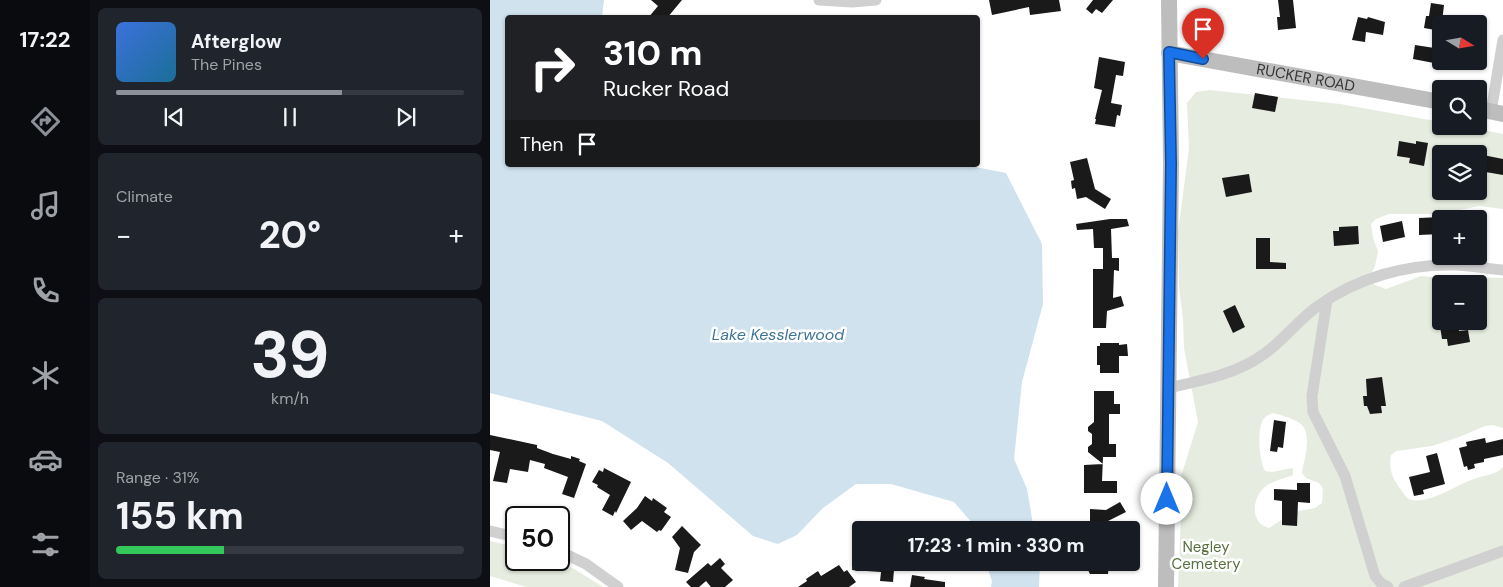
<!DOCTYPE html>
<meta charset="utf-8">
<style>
body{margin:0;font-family:"DM Sans",sans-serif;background:#20242c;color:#f1f3f6;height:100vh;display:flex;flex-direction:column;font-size:19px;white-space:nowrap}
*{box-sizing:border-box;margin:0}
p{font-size:16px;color:#9ea1a6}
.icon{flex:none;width:28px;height:28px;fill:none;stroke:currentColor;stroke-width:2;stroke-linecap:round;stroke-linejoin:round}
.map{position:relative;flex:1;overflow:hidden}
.panel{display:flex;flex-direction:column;gap:8px;padding:8px;background:#0d0f14;width:400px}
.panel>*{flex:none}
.top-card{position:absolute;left:15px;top:15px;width:475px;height:152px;border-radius:5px;box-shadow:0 1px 4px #0004;background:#202124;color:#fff;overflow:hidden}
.needle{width:32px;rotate:101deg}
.controls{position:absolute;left:942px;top:15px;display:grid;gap:10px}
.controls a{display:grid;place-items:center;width:55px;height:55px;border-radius:5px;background:#171b24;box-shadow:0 1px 4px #0004;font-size:25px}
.speed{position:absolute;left:15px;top:506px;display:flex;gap:10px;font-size:25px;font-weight:700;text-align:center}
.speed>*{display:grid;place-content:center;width:65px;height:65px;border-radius:50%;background:#171b24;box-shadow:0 1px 4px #0004;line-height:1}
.speed .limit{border:2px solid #111;border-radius:8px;background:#fff;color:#111}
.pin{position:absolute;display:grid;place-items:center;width:42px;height:42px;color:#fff;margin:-51px -21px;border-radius:50% 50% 50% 0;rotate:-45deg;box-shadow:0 0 5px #0007}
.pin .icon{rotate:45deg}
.me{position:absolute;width:55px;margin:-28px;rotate:0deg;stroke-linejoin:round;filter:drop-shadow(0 0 4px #0008)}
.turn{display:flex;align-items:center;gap:18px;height:105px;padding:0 15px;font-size:22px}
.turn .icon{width:65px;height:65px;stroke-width:2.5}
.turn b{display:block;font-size:35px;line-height:42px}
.then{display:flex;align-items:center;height:48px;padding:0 15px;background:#0003;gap:10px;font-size:19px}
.big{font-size:38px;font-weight:700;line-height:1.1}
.panel .widget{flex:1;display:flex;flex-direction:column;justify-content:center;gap:8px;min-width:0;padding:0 18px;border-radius:8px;background:#20242c}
.panel .dial{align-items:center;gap:0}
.dial b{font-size:65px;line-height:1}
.song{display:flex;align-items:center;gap:15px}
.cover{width:60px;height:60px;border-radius:8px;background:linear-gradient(135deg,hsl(220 70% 55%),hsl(200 70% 35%))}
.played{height:5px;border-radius:2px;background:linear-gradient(90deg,#8c9099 65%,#363941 65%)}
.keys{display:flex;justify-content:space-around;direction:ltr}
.heat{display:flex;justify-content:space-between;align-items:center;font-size:28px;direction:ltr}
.charge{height:8px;border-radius:4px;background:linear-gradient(90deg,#34c759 31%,#363941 0)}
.trip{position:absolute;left:362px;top:521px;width:288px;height:50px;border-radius:5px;background:#171b24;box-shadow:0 1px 4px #0004;font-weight:700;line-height:50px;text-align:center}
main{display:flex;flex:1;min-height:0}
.dock{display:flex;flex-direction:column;width:90px;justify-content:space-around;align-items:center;background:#090b0e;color:#9ea1a6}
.dock .icon{width:35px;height:35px}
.dock .active{color:#8c9099}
.dock b{font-size:22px;color:#f1f3f6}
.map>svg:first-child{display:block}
.green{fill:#e6ecdf;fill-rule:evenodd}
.water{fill:#cfe2ee}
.building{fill:#1a1a1a}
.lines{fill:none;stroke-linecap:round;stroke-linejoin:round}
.street{stroke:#d0d0d0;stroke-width:11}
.secondary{stroke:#bdbdbd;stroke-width:16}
.route-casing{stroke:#114b97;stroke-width:12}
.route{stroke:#1a73e8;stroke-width:9}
.labels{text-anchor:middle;stroke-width:5;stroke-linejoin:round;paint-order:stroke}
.street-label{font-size:15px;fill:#333;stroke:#fff}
.park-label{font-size:15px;fill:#56703f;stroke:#fff}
.water-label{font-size:16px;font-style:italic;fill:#3f7597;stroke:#fff}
</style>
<main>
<nav class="dock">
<b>17:22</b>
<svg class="icon active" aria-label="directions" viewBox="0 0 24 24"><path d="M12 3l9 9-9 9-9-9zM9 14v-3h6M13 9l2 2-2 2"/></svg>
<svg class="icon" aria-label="music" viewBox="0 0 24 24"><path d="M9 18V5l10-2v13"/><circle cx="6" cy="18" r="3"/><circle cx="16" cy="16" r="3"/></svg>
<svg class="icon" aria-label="phone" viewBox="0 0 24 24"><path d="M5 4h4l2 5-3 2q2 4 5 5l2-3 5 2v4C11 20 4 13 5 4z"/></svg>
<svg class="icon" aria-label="climate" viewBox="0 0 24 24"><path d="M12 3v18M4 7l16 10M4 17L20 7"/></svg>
<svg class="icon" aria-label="car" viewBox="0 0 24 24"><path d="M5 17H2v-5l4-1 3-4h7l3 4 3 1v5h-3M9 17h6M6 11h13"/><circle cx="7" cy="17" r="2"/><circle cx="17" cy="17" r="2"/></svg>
<svg class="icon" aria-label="filters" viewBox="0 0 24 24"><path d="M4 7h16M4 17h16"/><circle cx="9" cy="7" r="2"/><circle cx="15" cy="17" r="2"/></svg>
</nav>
<section class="panel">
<div class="widget">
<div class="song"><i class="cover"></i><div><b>Afterglow</b><p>The Pines</p></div></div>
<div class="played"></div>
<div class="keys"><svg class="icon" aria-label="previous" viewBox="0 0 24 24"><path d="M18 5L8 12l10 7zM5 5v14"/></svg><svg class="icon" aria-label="pause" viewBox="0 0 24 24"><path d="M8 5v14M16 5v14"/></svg><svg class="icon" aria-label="next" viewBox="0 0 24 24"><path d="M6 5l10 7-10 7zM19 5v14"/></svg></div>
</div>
<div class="widget"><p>Climate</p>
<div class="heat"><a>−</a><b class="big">20°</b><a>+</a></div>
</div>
<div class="widget dial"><b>39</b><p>km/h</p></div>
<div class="widget"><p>Range · 31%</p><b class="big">155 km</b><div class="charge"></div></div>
</section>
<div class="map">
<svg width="1013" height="587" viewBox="0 0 1013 587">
<rect width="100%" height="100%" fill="#fff"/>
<g class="green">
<path d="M720 90 850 104 951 122V126H973L1013 134V209L989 206 950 214H899L886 219 881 224 883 238 888 251 885 266 879 278 883 284 896 289 931 276 972 280 986 277 1013 278V428L1003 425 995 426 969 437 942 446 906 451 901 455C899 468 901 476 909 487 912 491 915 497 919 499 936 506 965 486 981 480 992 475 1005 476 1013 467V587H688L691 515 689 483 708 422 694 348 693 319 689 288 688 232 699 148 697 103 706 92ZM951 154H989V191H951ZM951 284H989V321H951ZM783 413C790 415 799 417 806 421 825 429 814 458 812 473L816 478 829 483 833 489 832 503 825 508 804 512 779 528C759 523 762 497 776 486 783 481 795 478 803 475V468L782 472 775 471C769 461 767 429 773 420 775 416 778 415 783 413Z"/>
<path d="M0 541 26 547V560H64L86 570 113 587H36L0 576Z"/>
</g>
<g class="water">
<path d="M0 0H114L112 17 18 18V165H475L516 173 552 244 553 304 532 382 524 459 537 489 544 530H486L484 525 464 502 401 484H366L333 508 307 535 288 544 263 536 178 463 112 421 0 393Z"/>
<path d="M496 563H550L549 587H501L502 581Z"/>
</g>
<g class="building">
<path d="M161 0H192L177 18H158L168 6Z"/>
<path d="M499 0H569L571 11 540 15 539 7 502 15Z"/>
<path d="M603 0H623L612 13 606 9 602 14 596 9Z"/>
<path d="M788 0H803L806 28 788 30 787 17H790Z"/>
<path d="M941 3 954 5 951 31 934 28 936 16H939Z"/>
<path d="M868 17 877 19 878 17 895 22 893 35 876 32 875 42 862 40Z"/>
<path d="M925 45 951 49 949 64 923 59Z"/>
<path d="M609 57 635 62 633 76 626 75 621 103 632 105 630 116 627 115 625 127 605 124 606 119H605L612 90 604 88Z"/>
<path d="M765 93 788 97 785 112 762 108Z"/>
<path d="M909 141 926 144V141L938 143 934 166 919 163 920 158 907 156Z"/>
<path d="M993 155 1013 159V175L990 171Z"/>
<path d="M597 158 605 189 621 199 615 209 596 197 587 199 585 188 582 189 581 181 584 180 580 162Z"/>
<path d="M759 174 762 192 736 197 732 178Z"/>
<path d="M951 217V234L929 235V218Z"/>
<path d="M620 219H637L639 226 621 229 622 258H629V271L624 270 623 298 631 296 634 306 617 311 616 328H603V269H613V248H604L603 229 587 230 586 224Z"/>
<path d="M989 219 997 220 994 249H989Z"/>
<path d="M912 221 915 237 893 242 890 226Z"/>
<path d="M868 226 869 244 844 246 843 231H849V227Z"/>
<path d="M766 238H780V262L796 263V269H766Z"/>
<path d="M745 305 755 327 743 333 733 311Z"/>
<path d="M953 321H968L969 331 978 330 980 342 958 346 957 339H952L950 326H953Z"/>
<path d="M610 343H629V345L637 344 638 356H629V373H610V365H607V346H610Z"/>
<path d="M892 377 896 406H891L892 413 880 414 877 406H874L873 396H877L876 379Z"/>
<path d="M604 391H624V404H630V414H619V444H626V457H613L612 481H627V493H594V465L613 464 598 452V447L602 444V434L598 431V427L604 422Z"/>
<path d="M784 420 796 422 793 448 788 447 787 452 780 451Z"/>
<path d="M0 435 47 445V448L63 454 81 459V456L90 459 89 461 96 464 84 498 72 494 78 477 54 468 55 464 40 460 38 472 20 469 17 483 3 481 10 452 0 450Z"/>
<path d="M995 438 996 443 1013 439V455L994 459V462L984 464 985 468 978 470 977 466 974 467 969 448 977 446 976 442Z"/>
<path d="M947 453 955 484 933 490 934 494 924 496 919 477 940 472 936 456Z"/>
<path d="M114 468 141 482 126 513 125 511 123 516 112 510 120 495 107 487 108 485 102 482 109 470 113 472Z"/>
<path d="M807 483H820V503L808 502 807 526 792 525V501L784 500V489L807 490Z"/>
<path d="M155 496 162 501 163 498 177 508 174 512 181 517 171 531 169 530 167 532 152 521 141 530 133 521 147 508Z"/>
<path d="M630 502 636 512 616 522V530H600V509L616 510Z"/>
<path d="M192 526 211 545 204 552 198 573 185 570 190 548 182 537Z"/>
<path d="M367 542 371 543V562H417L416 571 404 570 403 582 390 581 391 572 362 570Z"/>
<path d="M230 558 235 564 231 568 243 580 235 587H221L216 581 209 587H201L196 582 218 563 221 566Z"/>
<path d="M600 562H619L618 574H600L597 568 600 566Z"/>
<path d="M349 565 354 572 357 570 366 582 359 587H308L317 581 316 579 328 571 331 576Z"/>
<path d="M422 575 435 577 434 579 455 582V587H420Z"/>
</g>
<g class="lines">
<g class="street">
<path d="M329 0 362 2 386 0"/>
<path d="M1001 112 1013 40"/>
<path d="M837 300 822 396 823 412 855 476 885 576 891 583 898 587"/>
<path d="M678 388C710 381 747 374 774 354 794 340 808 320 828 306 867 278 916 264 964 265 980 265 997 269 1013 270"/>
<path d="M0 531 26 537"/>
<path d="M69 551 96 564 128 587"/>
<path d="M914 587 1013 551"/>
</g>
<g class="secondary">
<path id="s1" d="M679 53 951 102"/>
<path d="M989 109 1013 114"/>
<path d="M676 587 681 164 679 0"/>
</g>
</g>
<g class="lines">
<g class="route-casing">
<path id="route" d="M677 499 681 164 679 52 713 59"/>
</g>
<use href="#route" class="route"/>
</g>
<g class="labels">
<g class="street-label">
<text dy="5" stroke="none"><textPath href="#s1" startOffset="139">RUCKER ROAD</textPath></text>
</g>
<g class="park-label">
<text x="716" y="552">Negley<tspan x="716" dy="17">Cemetery</tspan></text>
</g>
<g class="water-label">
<text x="288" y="340">Lake Kesslerwood</text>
</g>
</g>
</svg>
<div class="controls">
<a><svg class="needle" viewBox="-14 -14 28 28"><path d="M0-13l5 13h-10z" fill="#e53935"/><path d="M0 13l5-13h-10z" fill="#9ea1a6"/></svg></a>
<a><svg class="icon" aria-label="search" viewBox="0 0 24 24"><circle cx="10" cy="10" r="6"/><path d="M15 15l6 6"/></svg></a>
<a><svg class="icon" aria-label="layers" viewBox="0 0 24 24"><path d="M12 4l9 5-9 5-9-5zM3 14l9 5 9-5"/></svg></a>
<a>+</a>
<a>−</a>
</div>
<div class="speed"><div class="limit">50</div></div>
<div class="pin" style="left:713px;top:59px;background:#d93025"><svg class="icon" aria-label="arrive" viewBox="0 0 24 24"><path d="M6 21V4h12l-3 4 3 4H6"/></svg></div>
<svg class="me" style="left:677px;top:499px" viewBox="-20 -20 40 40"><circle r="19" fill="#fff"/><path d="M0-13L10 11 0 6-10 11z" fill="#1a73e8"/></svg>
<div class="trip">17:23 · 1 min · 330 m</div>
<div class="top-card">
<div class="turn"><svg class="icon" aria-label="right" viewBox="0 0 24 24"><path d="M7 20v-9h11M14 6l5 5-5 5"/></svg><div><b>310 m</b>Rucker Road</div></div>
<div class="then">Then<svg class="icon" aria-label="arrive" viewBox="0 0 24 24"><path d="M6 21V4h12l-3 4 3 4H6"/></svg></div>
</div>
</div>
</main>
